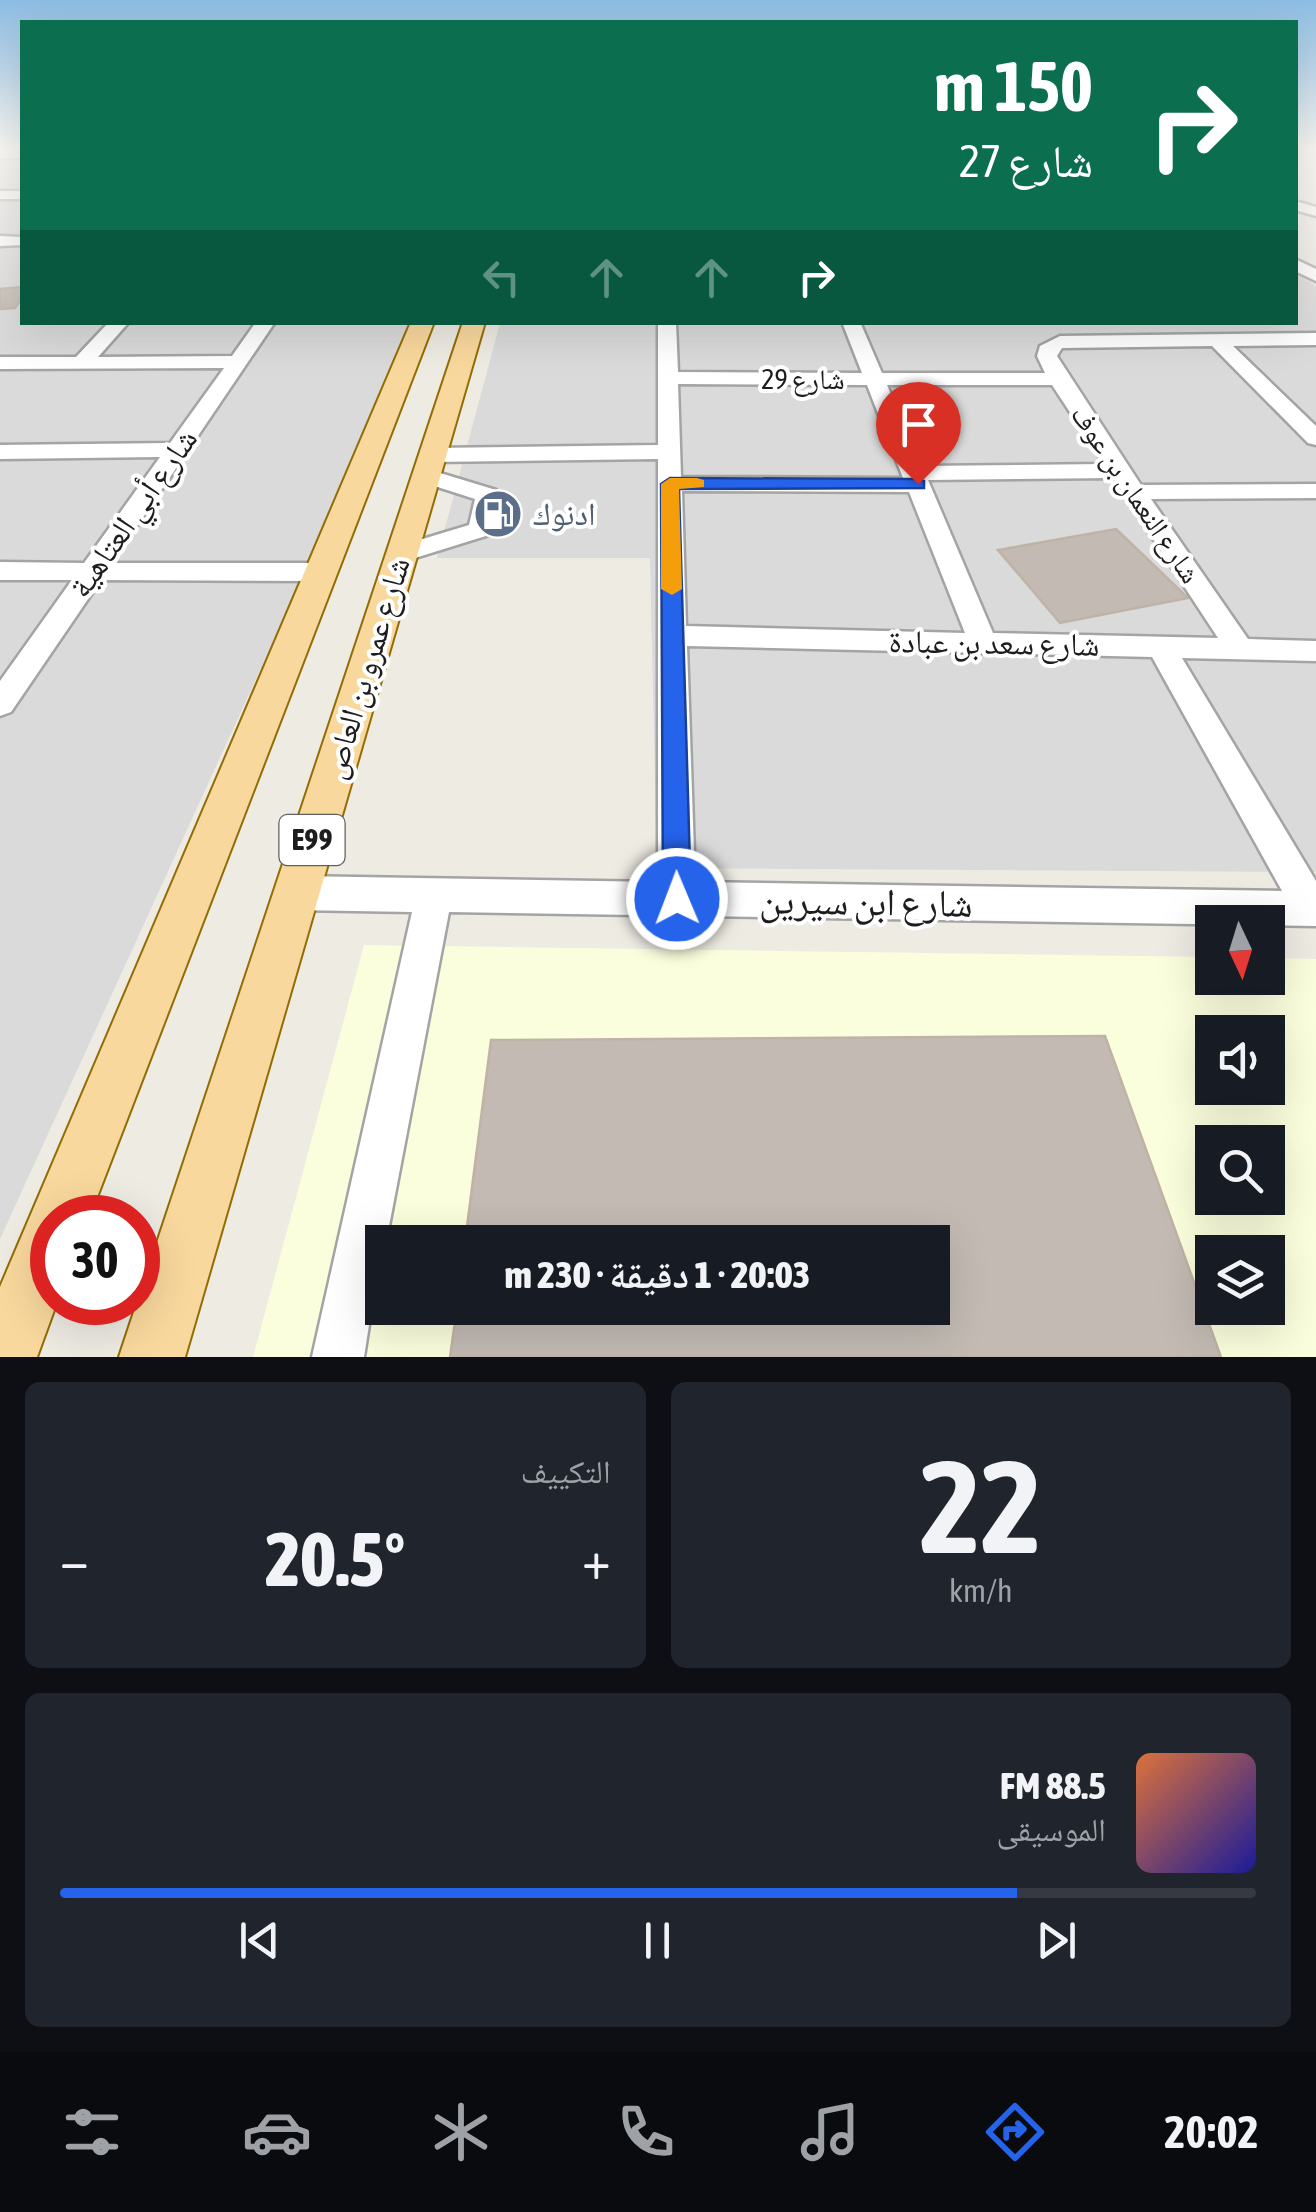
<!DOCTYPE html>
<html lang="ar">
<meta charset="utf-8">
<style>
body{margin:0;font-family:"Asap Condensed","Noto Naskh Arabic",sans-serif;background:#20242c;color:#f1f3f6;direction:rtl;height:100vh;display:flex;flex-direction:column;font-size:38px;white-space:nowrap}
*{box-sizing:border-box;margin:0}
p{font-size:32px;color:#9ea1a6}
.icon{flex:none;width:55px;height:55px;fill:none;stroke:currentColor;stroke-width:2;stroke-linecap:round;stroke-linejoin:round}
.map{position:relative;height:1357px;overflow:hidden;direction:ltr}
.side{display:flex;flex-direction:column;gap:25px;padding:25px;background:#0d0f14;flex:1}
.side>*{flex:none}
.guide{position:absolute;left:20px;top:20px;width:1278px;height:305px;border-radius:0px;box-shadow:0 10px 40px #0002;direction:rtl;background:#0b6e4f;color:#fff;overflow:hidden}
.needle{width:65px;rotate:176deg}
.buttons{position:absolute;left:1195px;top:905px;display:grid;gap:20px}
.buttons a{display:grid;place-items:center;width:90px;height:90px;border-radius:0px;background:#171b24;box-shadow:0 10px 40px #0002;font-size:50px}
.speed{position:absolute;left:30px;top:1195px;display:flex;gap:20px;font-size:50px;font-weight:700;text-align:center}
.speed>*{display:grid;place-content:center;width:130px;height:130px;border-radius:50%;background:#171b24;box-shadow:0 10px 40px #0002;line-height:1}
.speed .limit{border:15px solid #d22;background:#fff;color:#111}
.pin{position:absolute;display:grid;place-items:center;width:85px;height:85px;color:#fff;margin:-102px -42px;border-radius:50% 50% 50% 0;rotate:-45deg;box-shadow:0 0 10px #0007}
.pin .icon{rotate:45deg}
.me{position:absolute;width:110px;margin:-55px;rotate:359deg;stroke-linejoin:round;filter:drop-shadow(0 0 8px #0008)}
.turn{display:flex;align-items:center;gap:35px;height:210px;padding:0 40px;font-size:45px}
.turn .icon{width:130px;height:130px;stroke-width:2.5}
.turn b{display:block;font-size:70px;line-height:85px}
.lanes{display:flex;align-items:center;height:95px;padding:0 40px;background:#0003;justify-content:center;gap:50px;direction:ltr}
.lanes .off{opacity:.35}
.big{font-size:75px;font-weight:800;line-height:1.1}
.side .widget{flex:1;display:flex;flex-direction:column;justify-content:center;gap:15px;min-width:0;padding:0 35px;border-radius:15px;background:#20242c}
.side .dial{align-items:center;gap:0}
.dial b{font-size:130px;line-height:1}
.song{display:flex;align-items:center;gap:30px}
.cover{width:120px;height:120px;border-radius:15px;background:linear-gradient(135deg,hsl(20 70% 55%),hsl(240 70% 35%))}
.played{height:10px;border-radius:5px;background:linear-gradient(90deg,#2563eb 80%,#363941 80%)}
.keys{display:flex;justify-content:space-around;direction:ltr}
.heat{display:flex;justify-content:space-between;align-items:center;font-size:55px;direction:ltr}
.side .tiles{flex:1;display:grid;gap:25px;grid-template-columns:1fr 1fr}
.widget:last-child{grid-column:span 2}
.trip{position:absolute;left:365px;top:1225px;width:585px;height:100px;border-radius:0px;background:#171b24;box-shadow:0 10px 40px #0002;font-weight:800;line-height:100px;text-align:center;direction:rtl}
.tab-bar{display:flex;height:160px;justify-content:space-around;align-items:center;background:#090b0e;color:#9ea1a6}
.tab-bar .icon{width:70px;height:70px}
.tab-bar .selected{color:#2563eb}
.tab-bar b{font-size:45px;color:#f1f3f6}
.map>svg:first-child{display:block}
.residential{fill:#dbdada}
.education{fill:#fbfedc;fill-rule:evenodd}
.building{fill:#c2bab3;stroke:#bfb3a6;stroke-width:2.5}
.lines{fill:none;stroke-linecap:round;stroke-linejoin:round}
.minor-casing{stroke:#a4a4a4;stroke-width:5}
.major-casing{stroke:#926d04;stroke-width:4}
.minor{fill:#fff;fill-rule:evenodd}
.major{fill:#f9d89d;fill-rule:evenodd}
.route{fill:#2563eb;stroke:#184099;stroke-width:2.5}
.slow{fill:#f59e0b}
.labels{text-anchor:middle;stroke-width:8;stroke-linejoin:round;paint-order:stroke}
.far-street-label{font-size:28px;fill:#1d1d1d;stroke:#fff}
.shield{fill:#fff;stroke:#616161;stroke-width:2.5}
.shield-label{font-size:30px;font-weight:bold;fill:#1d1d1d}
.street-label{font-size:32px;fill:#1d1d1d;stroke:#fff}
.service-label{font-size:32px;fill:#4e5e75;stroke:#fff;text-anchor:start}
.near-street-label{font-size:38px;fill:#1d1d1d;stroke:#fff}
</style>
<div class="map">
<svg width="1316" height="1357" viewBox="0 0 1316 1357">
<rect width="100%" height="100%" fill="#eeebe3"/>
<g class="residential">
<path d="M0 147H22V322L411 323 319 541 0 1239Z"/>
<path d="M1295 273 1316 286V872L657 868 650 558H437L500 323 1295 322Z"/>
</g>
<path class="education" d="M364 945 1212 957V978H1268V958L1316 959V1357H253ZM1212 1032H1268V1088H1212ZM1212 1142H1268V1198H1212ZM382 1242H932V1308H382ZM1212 1252H1268V1308H1212Z"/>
<g class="building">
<path d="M22 287V298L15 308 0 309V289Z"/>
<path d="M1116 529 1188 598 1060 623 998 550Z"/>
<path d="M1105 1036 1221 1357H450L457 1308H932V1242H465L491 1040Z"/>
</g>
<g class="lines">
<g class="minor-casing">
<g id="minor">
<rect x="0" y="150" width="22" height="8"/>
<rect x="0" y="191" width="22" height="8"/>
<path d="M1295 201 1316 207V216L1295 210Z"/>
<path d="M0 236 22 237V245L0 246Z"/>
<path d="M1295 259 1316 269V281L1295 271Z"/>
<path d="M109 322H129L98 357 232 356 256 322H275L112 563H321L334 572 321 581 101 580 11 712 0 716V681L72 580H0V562L84 563 160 457 0 459V445L170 443 224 368 0 369V357H76Z"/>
<path d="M658 322H676L678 372 862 373 842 322H860L882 373H1045L1037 356 1040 346 1060 336 1316 333V345L1233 346 1316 426V445L1308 443 1212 346 1062 348 1057 356 1141 485 1316 484V498L1151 499 1248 639 1316 641V661L1182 658 1316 881V926L449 912 386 1242H382L364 1357H312L412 912 295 910 282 905 276 893 282 881 295 876 658 882V459L433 462 422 455 433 448 658 445ZM678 384 867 385 903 478 681 477ZM887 385H1052L1104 464 922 466ZM1113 478 1218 638 993 633 928 480ZM682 491 909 492 965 633 686 626ZM687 646 1152 657 1282 891 695 882Z"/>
<path d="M427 469 496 490 500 495 489 535 402 562 393 560 389 554 393 548 469 525 475 499 419 481 415 476Z"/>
</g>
</g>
<g class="major-casing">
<g id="major">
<path d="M411 322H434L89 1218H52V1302H57L37 1357H0V1287Z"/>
<path d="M463 322H485L185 1357H119Z"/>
</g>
</g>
<use href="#minor" class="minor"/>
<use href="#major" class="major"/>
</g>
<linearGradient id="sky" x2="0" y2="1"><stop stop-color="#8dbde3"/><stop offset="0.44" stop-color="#f7f6f2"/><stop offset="1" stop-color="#f7f6f2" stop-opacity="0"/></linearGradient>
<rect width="1316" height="337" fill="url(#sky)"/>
<path class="route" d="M918 479 924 481V488L679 489 691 899 687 908 677 912 667 908 663 899 661 484 670 478Z"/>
<path class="slow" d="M697 478 704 480V487L679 489 682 589 672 595 661 589V484L670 478Z"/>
<defs>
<g id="fuel-disc" transform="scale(2.5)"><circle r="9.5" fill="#5c6f8a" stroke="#fff"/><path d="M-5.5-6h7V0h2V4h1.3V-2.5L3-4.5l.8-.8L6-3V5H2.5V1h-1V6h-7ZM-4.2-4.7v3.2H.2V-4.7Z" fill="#fff"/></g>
</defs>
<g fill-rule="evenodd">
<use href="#fuel-disc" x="498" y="514"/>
</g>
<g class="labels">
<g class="far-street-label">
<text x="803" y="389">شارع 29</text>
<text transform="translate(1136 494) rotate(56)" y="10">شارع النعمان بن عوف</text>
</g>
<rect class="shield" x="279.5" y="815" width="65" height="50" rx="8"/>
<g class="shield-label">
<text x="312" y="850">E99</text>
</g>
<g class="street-label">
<text transform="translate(133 513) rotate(-55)" y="11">شارع أبي العتاهية</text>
<text transform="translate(994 643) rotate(1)" y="11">شارع سعد بن عبادة</text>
<text transform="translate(366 668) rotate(-73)" y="11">شارع عمرو بن العاص</text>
</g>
<g class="service-label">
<text x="533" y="525">ادنوك</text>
</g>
<g class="near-street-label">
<text transform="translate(866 902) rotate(1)" y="13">شارع ابن سيرين</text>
</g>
</g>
</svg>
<div class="buttons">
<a><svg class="needle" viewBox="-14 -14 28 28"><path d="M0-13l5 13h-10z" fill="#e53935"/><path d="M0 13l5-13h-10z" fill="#9ea1a6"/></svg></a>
<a><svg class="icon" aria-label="sound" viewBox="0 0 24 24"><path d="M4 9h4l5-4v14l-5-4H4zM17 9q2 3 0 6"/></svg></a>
<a><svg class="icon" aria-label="search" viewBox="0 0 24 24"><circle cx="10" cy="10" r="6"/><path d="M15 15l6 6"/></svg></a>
<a><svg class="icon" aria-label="layers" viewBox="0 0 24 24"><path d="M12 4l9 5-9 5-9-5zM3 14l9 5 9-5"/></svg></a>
</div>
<div class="speed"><div class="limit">30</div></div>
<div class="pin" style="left:918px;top:484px;background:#d93025"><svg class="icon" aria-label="arrive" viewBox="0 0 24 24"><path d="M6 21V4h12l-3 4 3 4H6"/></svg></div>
<svg class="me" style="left:677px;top:899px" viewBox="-20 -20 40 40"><circle r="17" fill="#2563eb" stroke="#fff" stroke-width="3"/><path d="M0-11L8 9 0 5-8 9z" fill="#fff"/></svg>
<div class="trip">20:03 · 1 دقيقة · 230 m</div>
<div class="guide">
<div class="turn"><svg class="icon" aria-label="right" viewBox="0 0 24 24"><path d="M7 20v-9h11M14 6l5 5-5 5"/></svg><div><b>150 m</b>شارع 27</div></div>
<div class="lanes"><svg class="icon off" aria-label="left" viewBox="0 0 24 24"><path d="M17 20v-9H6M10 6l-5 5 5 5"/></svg><svg class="icon off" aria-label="ahead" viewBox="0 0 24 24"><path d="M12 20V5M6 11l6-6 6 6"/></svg><svg class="icon off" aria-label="ahead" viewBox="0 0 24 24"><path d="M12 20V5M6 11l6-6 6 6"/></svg><svg class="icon" aria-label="right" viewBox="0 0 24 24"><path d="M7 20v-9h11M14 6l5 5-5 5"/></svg></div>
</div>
</div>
<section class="side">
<div class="tiles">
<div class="widget dial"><b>22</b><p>km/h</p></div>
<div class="widget"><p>التكييف</p>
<div class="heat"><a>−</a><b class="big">20.5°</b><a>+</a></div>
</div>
<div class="widget">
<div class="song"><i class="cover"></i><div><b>88.5 FM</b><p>الموسيقى</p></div></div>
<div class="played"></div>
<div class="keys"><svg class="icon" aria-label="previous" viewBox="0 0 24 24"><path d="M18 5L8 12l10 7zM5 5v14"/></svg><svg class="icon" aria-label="pause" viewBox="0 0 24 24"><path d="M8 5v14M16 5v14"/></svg><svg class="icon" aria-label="next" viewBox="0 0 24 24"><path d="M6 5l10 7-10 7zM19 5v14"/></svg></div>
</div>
</div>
</section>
<nav class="tab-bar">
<b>20:02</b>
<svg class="icon selected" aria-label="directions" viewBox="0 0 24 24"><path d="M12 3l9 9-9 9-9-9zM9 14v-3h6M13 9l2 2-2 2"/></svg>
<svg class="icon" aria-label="music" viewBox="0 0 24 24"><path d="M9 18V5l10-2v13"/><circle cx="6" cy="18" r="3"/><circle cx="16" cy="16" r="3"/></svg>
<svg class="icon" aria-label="phone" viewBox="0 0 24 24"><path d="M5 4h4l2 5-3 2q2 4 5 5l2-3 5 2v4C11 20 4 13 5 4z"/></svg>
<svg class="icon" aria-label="climate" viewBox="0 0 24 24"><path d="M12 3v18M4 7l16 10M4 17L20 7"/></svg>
<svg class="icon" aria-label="car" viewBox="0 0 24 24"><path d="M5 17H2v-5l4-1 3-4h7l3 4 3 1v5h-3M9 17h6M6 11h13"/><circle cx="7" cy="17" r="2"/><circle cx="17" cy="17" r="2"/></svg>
<svg class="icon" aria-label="filters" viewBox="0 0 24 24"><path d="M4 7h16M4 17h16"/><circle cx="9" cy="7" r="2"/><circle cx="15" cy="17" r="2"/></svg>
</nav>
